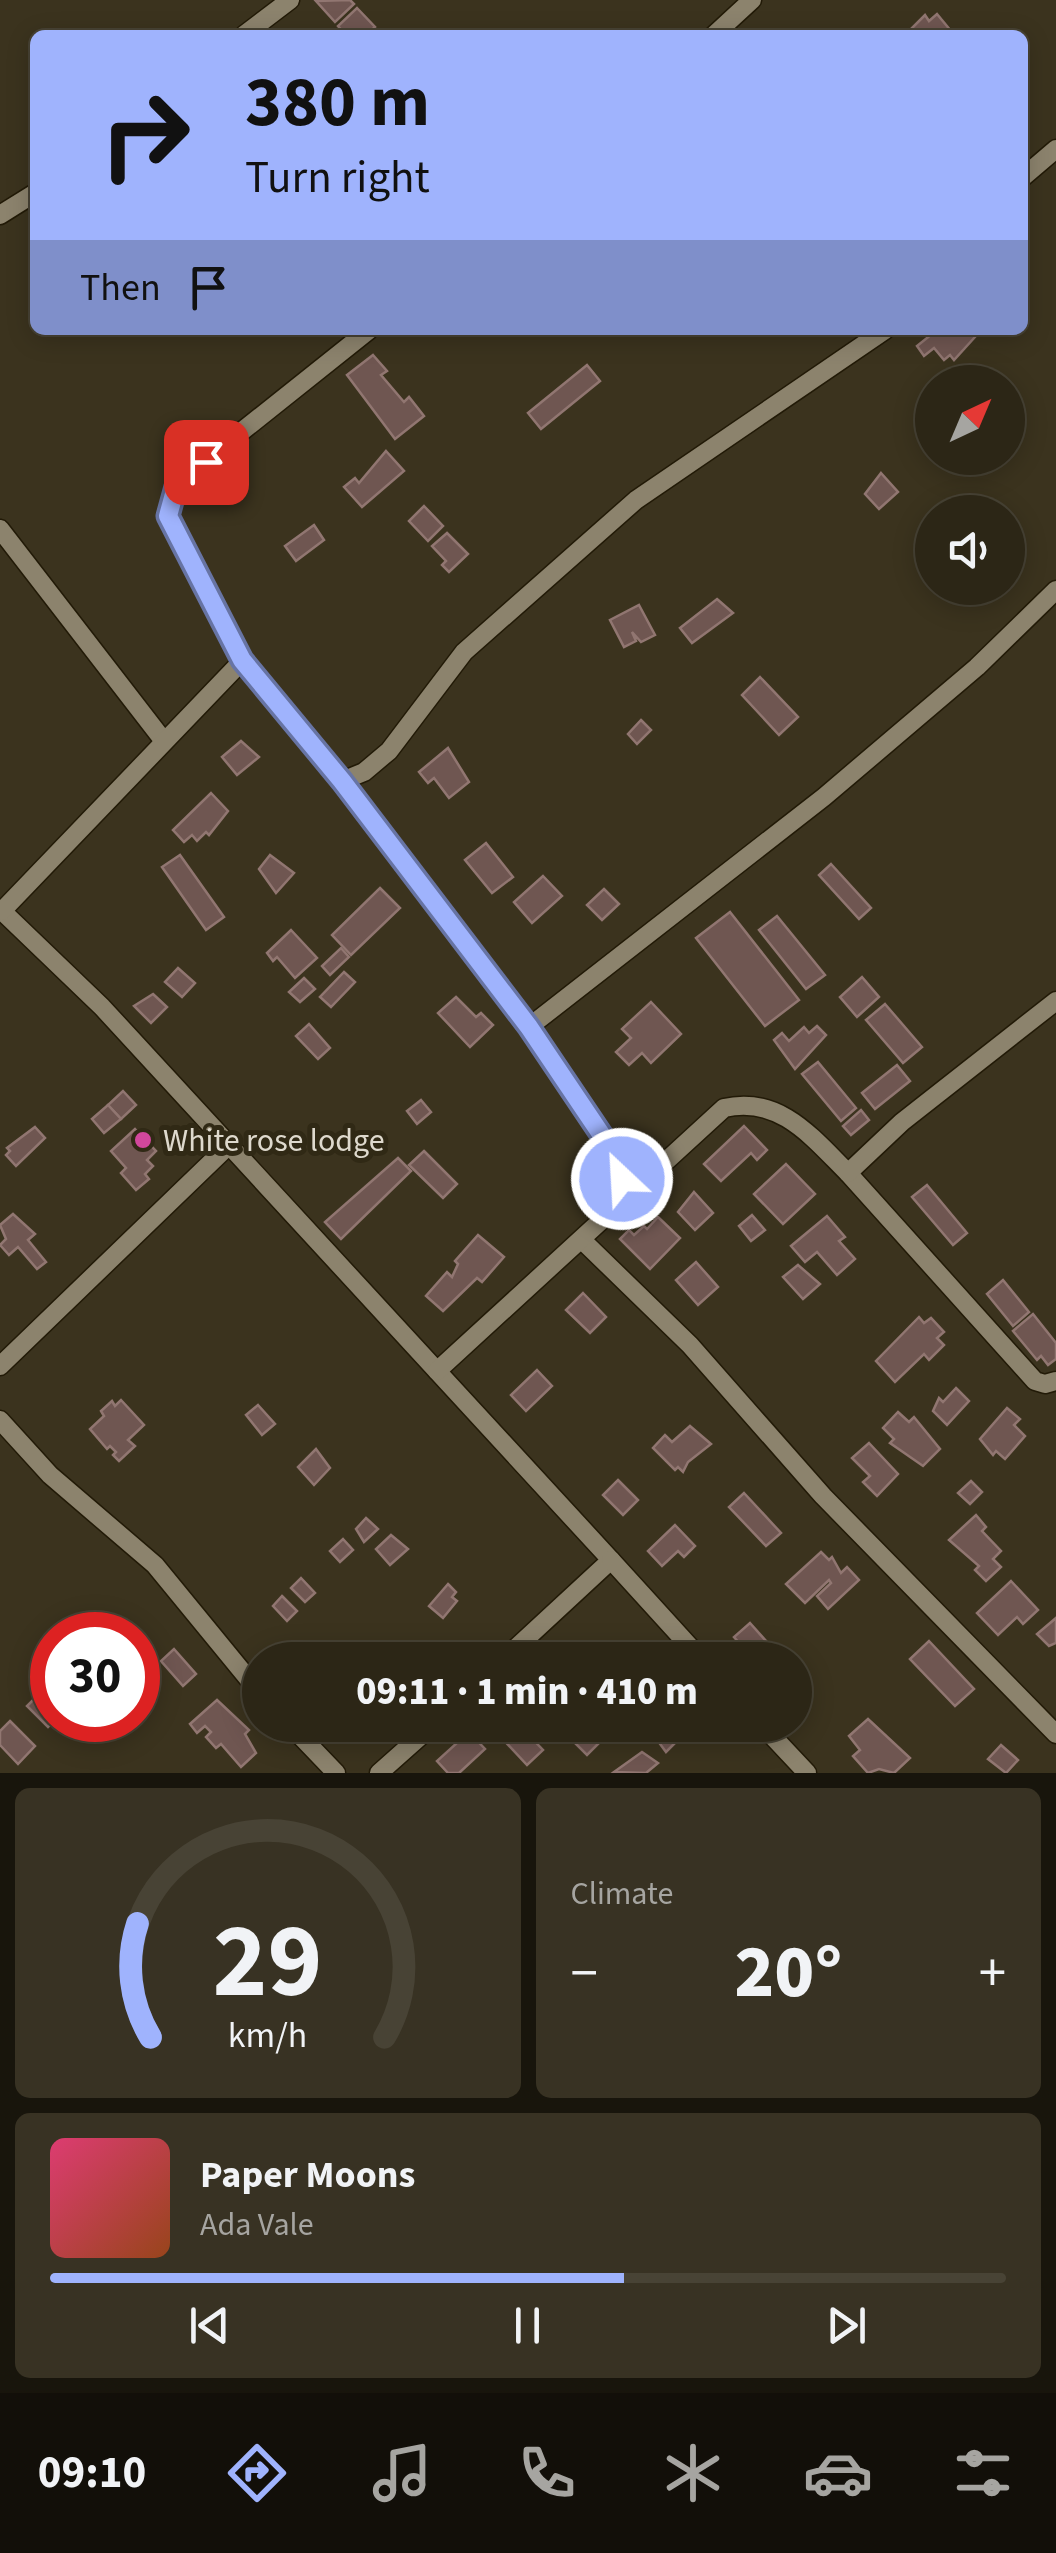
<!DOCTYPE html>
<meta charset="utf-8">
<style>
body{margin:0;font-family:"Source Sans 3",sans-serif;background:#383223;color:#f1f3f6;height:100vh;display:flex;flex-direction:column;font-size:38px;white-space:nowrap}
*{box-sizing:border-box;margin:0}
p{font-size:32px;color:#a6a5a1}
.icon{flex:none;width:55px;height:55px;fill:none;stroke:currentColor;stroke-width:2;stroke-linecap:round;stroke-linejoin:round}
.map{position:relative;height:1773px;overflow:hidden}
.side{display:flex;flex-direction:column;gap:15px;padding:15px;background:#18150c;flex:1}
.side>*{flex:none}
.top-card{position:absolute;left:30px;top:30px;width:998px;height:305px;border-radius:15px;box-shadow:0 5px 25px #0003,0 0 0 2px #484335;background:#9fb3fd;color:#111;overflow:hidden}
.needle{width:65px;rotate:44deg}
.fabs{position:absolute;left:915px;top:365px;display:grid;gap:20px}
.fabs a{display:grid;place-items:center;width:110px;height:110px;border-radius:50%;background:#2c2616;box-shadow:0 5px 25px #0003,0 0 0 2px #484335;font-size:50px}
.speed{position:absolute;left:30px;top:1612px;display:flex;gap:20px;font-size:50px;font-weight:700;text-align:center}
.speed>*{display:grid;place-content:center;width:130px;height:130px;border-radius:50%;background:#2c2616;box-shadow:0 5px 25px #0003,0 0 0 2px #484335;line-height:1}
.speed .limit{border:15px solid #d22;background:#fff;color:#111}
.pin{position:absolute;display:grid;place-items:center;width:85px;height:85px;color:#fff;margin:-42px;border-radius:20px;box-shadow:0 5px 15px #0006}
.me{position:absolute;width:110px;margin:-55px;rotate:335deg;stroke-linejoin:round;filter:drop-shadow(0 0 8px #0008)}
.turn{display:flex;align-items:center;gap:35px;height:210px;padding:0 50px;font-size:45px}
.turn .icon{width:130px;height:130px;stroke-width:2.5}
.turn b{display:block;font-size:70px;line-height:85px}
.then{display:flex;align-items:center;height:95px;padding:0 50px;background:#0003;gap:20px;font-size:38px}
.big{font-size:75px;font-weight:800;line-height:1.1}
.side .card{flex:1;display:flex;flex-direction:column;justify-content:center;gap:15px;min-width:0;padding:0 35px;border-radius:15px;background:#383223}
.side .dial{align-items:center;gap:0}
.dial svg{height:260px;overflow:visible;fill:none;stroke:#484335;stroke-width:7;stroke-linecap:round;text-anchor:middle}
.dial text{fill:#f1f3f6;stroke:none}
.song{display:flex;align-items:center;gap:30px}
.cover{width:120px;height:120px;border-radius:15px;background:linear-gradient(135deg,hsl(340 70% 55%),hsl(20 70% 35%))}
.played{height:10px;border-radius:5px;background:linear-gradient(90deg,#9fb3fd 60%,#484335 60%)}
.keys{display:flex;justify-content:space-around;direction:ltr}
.heat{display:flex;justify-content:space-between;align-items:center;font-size:55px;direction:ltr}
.side .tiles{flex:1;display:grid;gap:15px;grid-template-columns:1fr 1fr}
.card:last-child{grid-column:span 2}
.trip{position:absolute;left:242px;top:1642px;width:570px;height:100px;border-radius:50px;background:#2c2616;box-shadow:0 5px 25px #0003,0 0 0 2px #484335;font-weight:800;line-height:100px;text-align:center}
.menu{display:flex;height:160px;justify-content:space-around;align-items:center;background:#120f09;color:#a6a5a1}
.menu .icon{width:70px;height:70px}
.menu .on{color:#9fb3fd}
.menu b{font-size:45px;color:#f1f3f6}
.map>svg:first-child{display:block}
.building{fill:#6f5651;stroke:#917671;stroke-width:2.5}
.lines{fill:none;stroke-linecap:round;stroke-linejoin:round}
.minor-casing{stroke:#221a07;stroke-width:21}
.minor{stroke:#8c836d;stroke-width:18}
.route-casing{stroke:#6774a4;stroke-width:25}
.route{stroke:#9fb3fd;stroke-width:18}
.hotel-dot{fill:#d1479c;stroke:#302915;stroke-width:4}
.labels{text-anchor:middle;stroke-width:10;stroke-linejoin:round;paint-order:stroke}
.poi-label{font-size:32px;fill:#ded9cd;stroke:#302915;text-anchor:start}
</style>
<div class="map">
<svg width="1056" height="1773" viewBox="0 0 1056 1773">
<rect width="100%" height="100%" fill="#3b331e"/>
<g class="building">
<path d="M350 0 354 4 335 22 316 1Z"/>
<path d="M357 8 375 27 366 35H346L338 26Z"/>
<path d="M937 14 951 31 945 35H905L925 15 929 21Z"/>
<path d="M937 330H970L975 337 954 360 950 355 944 360 934 348 924 356 917 346Z"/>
<path d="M373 355 387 371 381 375 404 402 409 397 424 416 395 439 347 375Z"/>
<path d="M587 365 600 381 541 429 528 413Z"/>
<path d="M386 451 404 471 362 507 344 487 355 478 359 483Z"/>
<path d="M881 473 898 492 879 509 865 494Z"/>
<path d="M424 506 443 526 428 541 409 521Z"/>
<path d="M314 525 324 540 296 561 285 546Z"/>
<path d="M447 533 468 554 449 572 442 565 446 561 432 546Z"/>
<path d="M717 599 733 613 692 643 680 628Z"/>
<path d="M639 605 655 635 641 642 632 632 636 641 624 647 610 620Z"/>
<path d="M760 677 798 717 779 735 742 695Z"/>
<path d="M641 720 651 730 637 744 628 734Z"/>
<path d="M241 741 259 757 237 775 222 757Z"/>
<path d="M448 748 469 782 449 798 434 778 428 783 419 772Z"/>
<path d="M211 793 228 811 209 835 206 832 197 841 192 835 184 842 173 830Z"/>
<path d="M486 843 513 877 492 893 465 860Z"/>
<path d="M180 855 224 917 206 930 162 867Z"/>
<path d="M270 855 294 873 276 893 259 869Z"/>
<path d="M831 864 871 908 859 919 819 875Z"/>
<path d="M543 876 562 896 532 923 514 902Z"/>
<path d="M380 888 400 908 351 955 332 935Z"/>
<path d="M604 889 619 904 602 920 587 905Z"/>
<path d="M730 912 799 1000 765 1026 696 938Z"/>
<path d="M777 916 825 975 806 989 759 930Z"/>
<path d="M291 930 317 958 295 978 277 957 273 961 267 953Z"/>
<path d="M341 948 349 957 330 975 322 966Z"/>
<path d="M178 968 195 983 182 997 165 982Z"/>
<path d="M344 972 355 982 331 1007 320 997Z"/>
<path d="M862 977 879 997 857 1017 840 997Z"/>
<path d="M304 978 315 989 300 1002 289 992Z"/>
<path d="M153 994 167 1007 151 1023 134 1006Z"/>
<path d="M456 997 476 1017 481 1013 493 1025 470 1047 438 1013Z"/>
<path d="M651 1002 681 1034 651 1063 642 1053 629 1065 616 1052 631 1038 622 1029Z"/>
<path d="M885 1004 922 1047 903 1063 866 1020Z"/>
<path d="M309 1024 330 1048 318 1059 296 1036Z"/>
<path d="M817 1026 826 1035 795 1069 774 1040 782 1033 789 1041 804 1027 809 1033Z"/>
<path d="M818 1062 856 1108 841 1121 802 1074Z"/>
<path d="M897 1065 910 1081 875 1109 862 1093Z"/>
<path d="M123 1091 136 1105 121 1119 108 1105Z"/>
<path d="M421 1100 431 1112 417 1124 407 1111Z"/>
<path d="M108 1105 121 1119 104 1133 92 1119Z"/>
<path d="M861 1110 869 1120 851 1135 843 1126Z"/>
<path d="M744 1126 767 1150 757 1160 751 1153 721 1181 704 1164Z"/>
<path d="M35 1127 45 1138 16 1166 6 1155 10 1151 7 1148Z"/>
<path d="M135 1129 156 1151 147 1160 153 1166 145 1174 149 1179 136 1190 121 1173 126 1168 111 1151Z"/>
<path d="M424 1151 457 1184 443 1198 409 1165Z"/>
<path d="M398 1158 411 1171 341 1239 325 1222Z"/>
<path d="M786 1164 815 1194 783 1224 754 1194Z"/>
<path d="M927 1185 967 1233 953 1245 912 1197Z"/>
<path d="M694 1192 713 1213 695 1230 678 1212Z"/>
<path d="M13 1214 35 1234 28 1240 46 1262 37 1269 18 1247 9 1255 0 1245 6 1239 0 1225Z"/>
<path d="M752 1215 765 1230 751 1241 739 1226Z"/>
<path d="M827 1216 845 1237 839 1241 855 1259 837 1275 817 1252 805 1262 791 1246Z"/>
<path d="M658 1217 680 1238 650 1269 620 1239 629 1230 634 1235 644 1226 647 1229Z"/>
<path d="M478 1235 504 1257 482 1282 477 1278 443 1311 426 1296 447 1272 452 1277 458 1264 455 1261Z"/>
<path d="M696 1262 718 1287 698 1305 676 1280Z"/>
<path d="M798 1265 820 1284 803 1299 783 1277Z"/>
<path d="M1003 1280 1029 1312 1013 1326 987 1294Z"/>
<path d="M583 1293 606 1317 590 1333 566 1310Z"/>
<path d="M1033 1314 1056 1343V1359L1048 1365 1041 1356 1037 1360 1013 1331Z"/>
<path d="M919 1317 924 1323 931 1318 944 1332 937 1338 944 1345 929 1360 924 1354 895 1382 876 1361Z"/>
<path d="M537 1370 552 1386 526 1411 511 1395Z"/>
<path d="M956 1388 969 1401 947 1425 933 1411 939 1398 943 1402Z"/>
<path d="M121 1400 144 1425 128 1440 135 1446 119 1461 113 1455 116 1452 110 1446 107 1449 90 1429 104 1416 101 1411 112 1401 115 1406Z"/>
<path d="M258 1405 275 1424 262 1435 246 1415Z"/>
<path d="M1007 1408 1020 1419 1014 1425 1025 1436 1005 1459 996 1451 993 1455 980 1439Z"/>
<path d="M898 1412 909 1422 914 1417 940 1449 923 1466 890 1443 894 1439 883 1428Z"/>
<path d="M690 1426 711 1444 688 1462 683 1472 678 1467 675 1470 653 1448 665 1435 672 1442Z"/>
<path d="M869 1443 898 1474 877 1496 863 1482 870 1476 852 1458Z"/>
<path d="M316 1449 330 1468 314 1485 298 1467Z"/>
<path d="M618 1480 638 1500 623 1515 603 1495Z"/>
<path d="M971 1481 982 1492 970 1504 958 1493Z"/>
<path d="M744 1493 781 1533 766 1546 729 1507Z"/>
<path d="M976 1515 986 1527 982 1531 1001 1551 993 1559 1001 1567 986 1581 975 1570 979 1566 949 1540Z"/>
<path d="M366 1518 378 1529 364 1542 356 1529Z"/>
<path d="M675 1525 695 1546 684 1557 678 1551 662 1566 648 1551Z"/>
<path d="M391 1535 408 1549 390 1565 376 1549Z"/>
<path d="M343 1539 353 1550 340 1562 330 1551Z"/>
<path d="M821 1552 829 1560 832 1557 841 1573 847 1567 859 1580 828 1609 817 1596 831 1583 829 1580 805 1603 786 1584Z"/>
<path d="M301 1578 315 1593 305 1602 291 1588Z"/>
<path d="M1011 1581 1038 1610 1023 1624 1017 1617 998 1635 977 1613Z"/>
<path d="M448 1584 456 1592 452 1597 457 1601 443 1618 429 1606Z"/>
<path d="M282 1596 297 1611 287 1621 273 1606Z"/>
<path d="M1056 1618V1643L1049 1646 1037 1634Z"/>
<path d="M750 1623 766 1641 750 1655 734 1637Z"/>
<path d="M929 1641 974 1689 955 1706 910 1659Z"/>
<path d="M174 1649 196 1674 183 1686 161 1661Z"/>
<path d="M45 1688 52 1695 55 1720 48 1727 27 1706Z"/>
<path d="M217 1700 249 1730 245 1734 256 1753 241 1767 221 1744 216 1748 206 1737 211 1732 205 1726 197 1733 190 1724Z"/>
<path d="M868 1719 910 1758 894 1773 879 1769 868 1773 853 1756 860 1750 849 1736Z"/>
<path d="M10 1721 35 1746 18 1764 0 1745V1731Z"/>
<path d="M507 1725H519L543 1750 527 1765 498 1734Z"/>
<path d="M594 1725 616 1726 587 1755 575 1743Z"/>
<path d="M664 1725H693L666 1752 655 1737Z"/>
<path d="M469 1732 485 1749 459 1773H448L437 1761Z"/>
<path d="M1001 1745 1018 1760 1006 1773 988 1759Z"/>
<path d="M642 1752 658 1763 646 1773 614 1772Z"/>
</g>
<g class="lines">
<g class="minor-casing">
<g id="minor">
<path d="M244 35 290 0"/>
<path d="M714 35 752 0"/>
<path d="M1022 178 1056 149"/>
<path d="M0 215 35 193"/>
<path d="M369 330 177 483 168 516 243 660 342 781 529 1027 609 1146 622 1179 611 1213"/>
<path d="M0 529 163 740"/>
<path d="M342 781 364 772 389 751 464 652 636 500 885 330"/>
<path d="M0 909 102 1007 611 1560 503 1660"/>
<path d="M2 911 243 660"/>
<path d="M529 1027 824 797 977 667 1056 590"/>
<path d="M848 1173 1035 1381 1045 1384 1056 1381"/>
<path d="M582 1240 690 1345 823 1496 1056 1734"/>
<path d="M0 1366 228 1146"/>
<path d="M437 1371 724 1108C779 1095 812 1137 848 1173L902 1122 1056 1001"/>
<path d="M0 1420 50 1475 155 1565 260 1693"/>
<path d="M611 1560 702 1660"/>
<path d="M290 1725 336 1773"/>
<path d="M762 1725 807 1773"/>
<path d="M379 1773 433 1725"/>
</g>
</g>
<use href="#minor" class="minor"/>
</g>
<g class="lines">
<g class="route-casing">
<path id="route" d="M206 462 177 483 168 516 242 660 342 781 529 1027 609 1146 622 1179"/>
</g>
<use href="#route" class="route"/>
</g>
<circle class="hotel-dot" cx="143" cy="1140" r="10"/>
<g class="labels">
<g class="poi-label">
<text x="163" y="1151">White rose lodge</text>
</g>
</g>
</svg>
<div class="fabs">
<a><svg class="needle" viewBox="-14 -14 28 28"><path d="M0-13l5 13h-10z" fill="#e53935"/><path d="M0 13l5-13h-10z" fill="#a6a5a1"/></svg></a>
<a><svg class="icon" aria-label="sound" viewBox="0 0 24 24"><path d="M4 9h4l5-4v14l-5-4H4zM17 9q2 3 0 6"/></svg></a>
</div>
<div class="speed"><div class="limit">30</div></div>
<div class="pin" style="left:206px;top:462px;background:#d93025"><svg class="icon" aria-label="arrive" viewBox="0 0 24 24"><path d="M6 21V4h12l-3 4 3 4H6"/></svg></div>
<svg class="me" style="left:622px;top:1179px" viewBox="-20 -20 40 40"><circle r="17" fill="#9fb3fd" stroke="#fff" stroke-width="3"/><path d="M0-11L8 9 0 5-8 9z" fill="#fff"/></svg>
<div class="trip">09:11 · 1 min · 410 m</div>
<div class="top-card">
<div class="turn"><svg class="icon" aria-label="right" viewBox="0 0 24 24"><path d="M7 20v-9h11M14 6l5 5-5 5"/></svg><div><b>380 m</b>Turn right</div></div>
<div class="then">Then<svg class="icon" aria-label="arrive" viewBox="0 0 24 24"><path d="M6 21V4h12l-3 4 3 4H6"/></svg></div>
</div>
</div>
<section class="side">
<div class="tiles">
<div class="card dial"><svg viewBox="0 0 100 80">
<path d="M14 69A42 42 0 1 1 86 69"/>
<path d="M14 69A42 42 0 0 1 10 34" stroke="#9fb3fd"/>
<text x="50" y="56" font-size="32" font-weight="700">29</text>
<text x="50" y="72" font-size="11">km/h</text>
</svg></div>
<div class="card"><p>Climate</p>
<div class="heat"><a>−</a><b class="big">20°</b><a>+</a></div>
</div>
<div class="card">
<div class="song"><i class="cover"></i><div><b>Paper Moons</b><p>Ada Vale</p></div></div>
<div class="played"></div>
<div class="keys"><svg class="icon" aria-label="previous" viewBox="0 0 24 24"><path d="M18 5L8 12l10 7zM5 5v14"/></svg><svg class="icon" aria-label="pause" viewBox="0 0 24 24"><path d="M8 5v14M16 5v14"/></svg><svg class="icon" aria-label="next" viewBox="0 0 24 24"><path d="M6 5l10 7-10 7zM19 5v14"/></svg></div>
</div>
</div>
</section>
<nav class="menu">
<b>09:10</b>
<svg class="icon on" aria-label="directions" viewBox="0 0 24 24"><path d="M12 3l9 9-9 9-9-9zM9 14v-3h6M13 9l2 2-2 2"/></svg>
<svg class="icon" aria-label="music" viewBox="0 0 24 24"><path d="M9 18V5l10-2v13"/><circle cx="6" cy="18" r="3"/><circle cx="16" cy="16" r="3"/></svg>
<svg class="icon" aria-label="phone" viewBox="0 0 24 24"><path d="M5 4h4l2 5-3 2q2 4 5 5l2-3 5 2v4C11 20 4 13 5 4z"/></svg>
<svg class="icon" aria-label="climate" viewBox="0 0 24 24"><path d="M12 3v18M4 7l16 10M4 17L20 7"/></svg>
<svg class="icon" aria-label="car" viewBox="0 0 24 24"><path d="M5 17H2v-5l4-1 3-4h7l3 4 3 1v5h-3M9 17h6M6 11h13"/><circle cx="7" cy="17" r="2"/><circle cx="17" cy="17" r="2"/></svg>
<svg class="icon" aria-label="filters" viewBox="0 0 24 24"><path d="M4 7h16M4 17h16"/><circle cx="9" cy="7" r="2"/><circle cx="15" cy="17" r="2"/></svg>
</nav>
